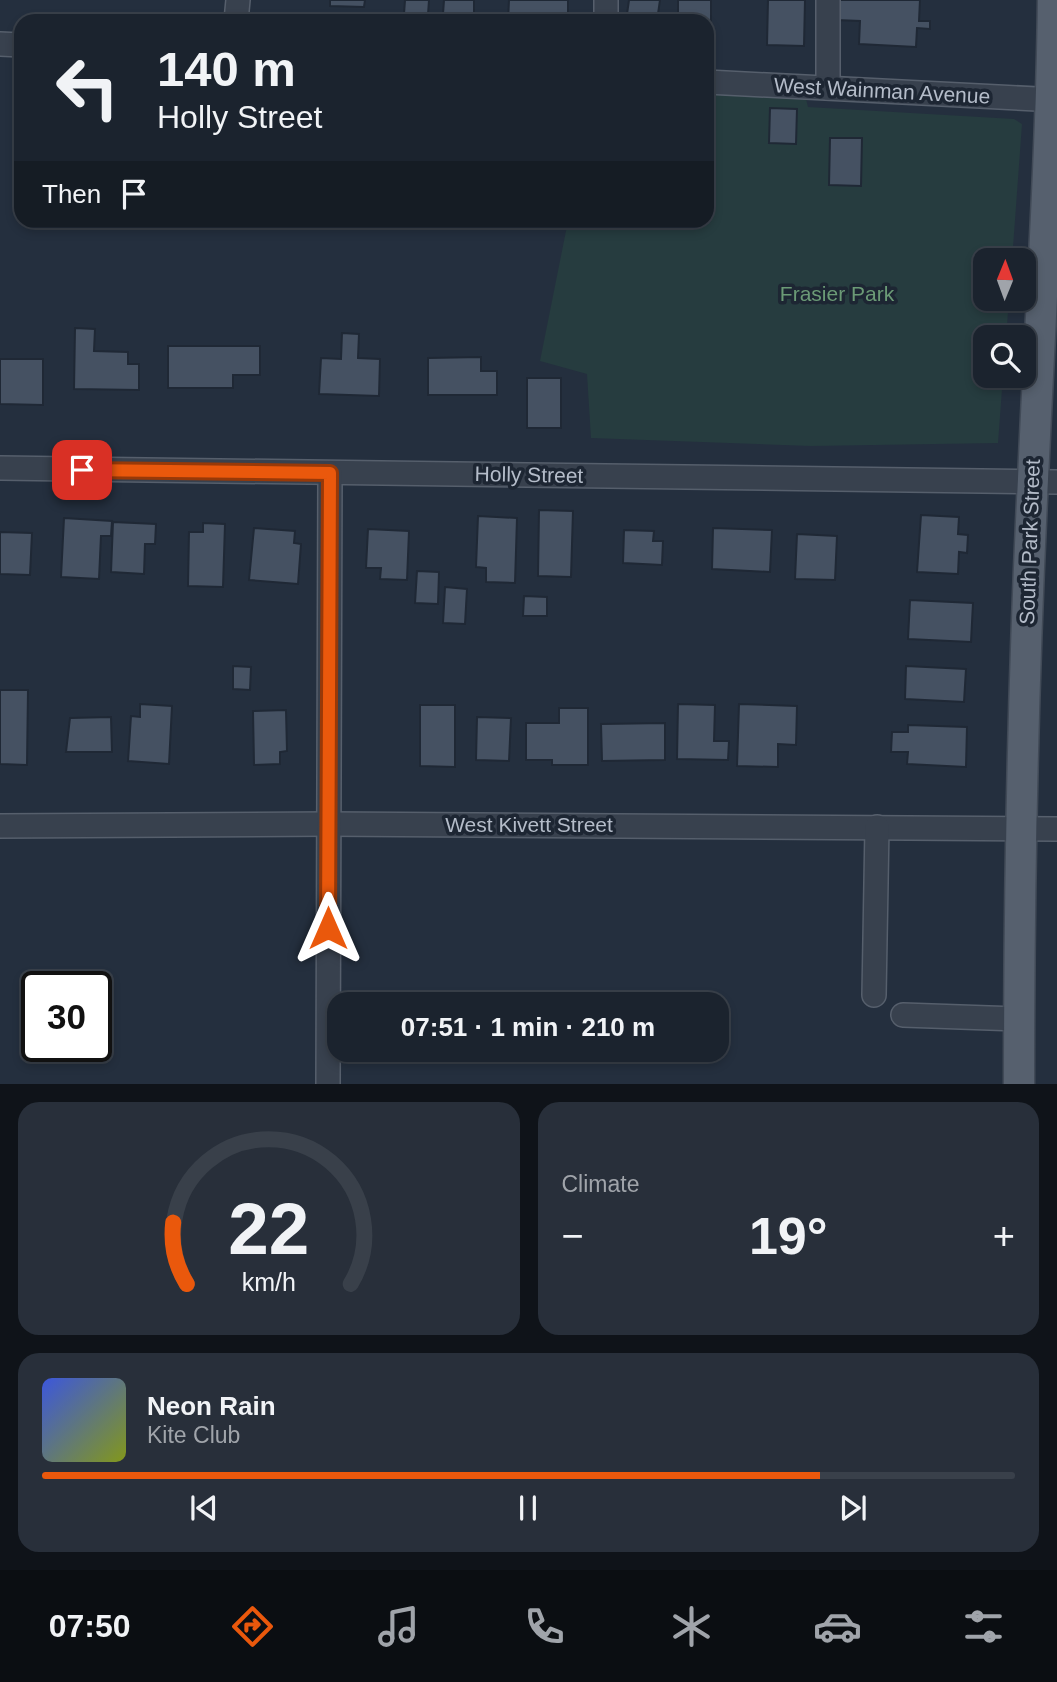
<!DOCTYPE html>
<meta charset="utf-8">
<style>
body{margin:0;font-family:Arial,sans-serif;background:#282f3a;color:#f1f3f6;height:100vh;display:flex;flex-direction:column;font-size:26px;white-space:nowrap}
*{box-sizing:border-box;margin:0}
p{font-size:23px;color:#a0a4aa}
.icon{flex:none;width:38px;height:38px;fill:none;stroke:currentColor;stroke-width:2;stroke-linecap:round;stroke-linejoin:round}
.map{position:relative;height:1084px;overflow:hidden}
.side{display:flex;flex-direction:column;gap:18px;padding:18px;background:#0f1319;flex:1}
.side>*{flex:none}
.guide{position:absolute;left:14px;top:14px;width:700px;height:214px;border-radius:21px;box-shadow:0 4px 10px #0003,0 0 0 2px #39404a;background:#1b232e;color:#f1f3f6;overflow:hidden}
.needle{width:46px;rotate:1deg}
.fabs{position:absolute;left:973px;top:248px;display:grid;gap:14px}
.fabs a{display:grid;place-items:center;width:63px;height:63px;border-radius:14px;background:#1b232e;box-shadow:0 4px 10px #0003,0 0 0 2px #39404a;font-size:35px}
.speed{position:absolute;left:21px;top:971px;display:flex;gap:14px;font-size:35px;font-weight:700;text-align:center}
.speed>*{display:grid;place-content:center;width:91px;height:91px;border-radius:50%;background:#1b232e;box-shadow:0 4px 10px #0003,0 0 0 2px #39404a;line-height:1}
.speed .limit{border:4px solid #111;border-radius:10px;background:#fff;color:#111}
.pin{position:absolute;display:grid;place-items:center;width:60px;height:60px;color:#fff;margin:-30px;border-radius:14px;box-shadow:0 4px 10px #0006}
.me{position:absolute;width:77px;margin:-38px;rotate:0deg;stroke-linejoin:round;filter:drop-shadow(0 0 5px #0008)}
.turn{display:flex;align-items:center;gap:24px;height:147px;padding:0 28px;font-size:32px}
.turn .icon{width:91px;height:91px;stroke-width:2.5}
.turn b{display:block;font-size:49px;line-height:60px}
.then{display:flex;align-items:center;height:66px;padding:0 28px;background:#0003;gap:14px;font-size:26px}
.big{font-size:52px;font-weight:700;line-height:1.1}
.side .widget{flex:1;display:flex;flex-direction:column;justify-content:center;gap:10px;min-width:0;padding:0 24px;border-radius:21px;background:#282f3a}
.side .dial{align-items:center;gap:0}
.dial svg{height:182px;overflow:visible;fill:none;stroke:#39404a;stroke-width:7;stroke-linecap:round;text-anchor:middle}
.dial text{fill:#f1f3f6;stroke:none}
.song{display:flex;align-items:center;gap:21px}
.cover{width:84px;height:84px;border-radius:10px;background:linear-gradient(135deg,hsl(230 70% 55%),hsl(70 70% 35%))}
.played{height:7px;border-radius:4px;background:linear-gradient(90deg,#ea580c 80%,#39404a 80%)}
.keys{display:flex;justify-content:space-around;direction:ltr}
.heat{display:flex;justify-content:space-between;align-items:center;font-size:38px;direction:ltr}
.side .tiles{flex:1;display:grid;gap:18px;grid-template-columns:1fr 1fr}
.widget:last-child{grid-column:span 2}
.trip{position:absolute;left:327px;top:992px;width:402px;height:70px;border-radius:21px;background:#1b232e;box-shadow:0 4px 10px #0003,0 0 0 2px #39404a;font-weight:700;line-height:70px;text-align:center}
.tab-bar{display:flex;height:112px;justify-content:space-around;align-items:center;background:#0b0e12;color:#a0a4aa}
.tab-bar .icon{width:49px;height:49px}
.tab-bar .selected{color:#ea580c}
.tab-bar b{font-size:32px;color:#f1f3f6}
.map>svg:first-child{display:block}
.green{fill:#263c3f}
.building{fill:#455162;stroke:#1f2835;stroke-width:2}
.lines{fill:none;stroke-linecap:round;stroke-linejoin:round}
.minor-casing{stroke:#565f6c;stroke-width:26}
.major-casing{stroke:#414a57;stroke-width:33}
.minor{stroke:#38414e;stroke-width:23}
.major{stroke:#56606e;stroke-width:30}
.route-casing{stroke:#983908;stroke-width:18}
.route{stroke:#ea580c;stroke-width:12}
.labels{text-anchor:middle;stroke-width:7;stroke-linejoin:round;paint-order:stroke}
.street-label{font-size:21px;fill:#b4bcc9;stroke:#1d2633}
.park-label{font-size:21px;fill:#6b9a76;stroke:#1d2633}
</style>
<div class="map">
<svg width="1057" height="1084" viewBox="0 0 1057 1084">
<rect width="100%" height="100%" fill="#242f3e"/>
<path class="green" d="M707 94 806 99 808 107 1014 119 1022 124 1012 261H985V299H1009L1006 338H985V376H1003L998 443 811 446 591 438 587 374 540 361 568 221 707 220Z"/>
<g class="building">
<path d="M330 0H365L364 7 330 6Z"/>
<path d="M405 0H429L428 15 404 14Z"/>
<path d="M444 0H474V15L443 14Z"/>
<path d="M509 0H568V21H508Z"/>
<path d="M629 0H660L657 21H626Z"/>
<path d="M678 0H711V42H707V21H678Z"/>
<path d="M768 0H805L804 46 767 45Z"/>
<path d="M837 0H920L919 21H930V29L917 28 916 47 859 44 860 21 836 20Z"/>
<path d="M770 108 797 109 796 144 769 143Z"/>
<path d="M830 138H862L861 186 829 185Z"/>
<path d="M75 328 95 329 94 351 128 352V364H139V390L74 389Z"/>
<path d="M342 333 359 334 358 358 380 359 379 396 319 394 321 358 341 359Z"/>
<path d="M168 346H260V375H233V388H168Z"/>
<path d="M481 357V371H497V395H428V358Z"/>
<path d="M0 359H43V405L0 404Z"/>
<rect x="527" y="378" width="34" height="50"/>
<path d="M539 510 573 511 571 577 538 576Z"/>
<path d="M921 515 959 517 958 534 968 535 967 553 959 552 958 574 917 572Z"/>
<path d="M478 516 517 518 515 583 486 582V568L476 567Z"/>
<path d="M64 518 112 521 111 536H101L99 579 61 577Z"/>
<path d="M113 522 156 524 155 544H145L144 574 111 572Z"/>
<path d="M203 523 225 524 223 587 188 586 189 532H203Z"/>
<path d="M254 528 295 531 294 543 301 544 298 584 249 580Z"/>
<path d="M713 528 772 530 770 572 712 569Z"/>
<path d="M368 529 409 531 407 580 380 579 381 568H366Z"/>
<path d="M624 530 654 531 653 541H663L662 565 623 563Z"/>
<path d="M0 532 32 533 30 575 0 574Z"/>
<path d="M797 534 837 536 835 580 795 579Z"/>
<path d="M417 571 439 572 438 604 415 603Z"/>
<path d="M445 587 467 589 465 624 443 623Z"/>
<path d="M524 596 547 597V616H523Z"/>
<path d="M910 600 973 603 971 642 908 639Z"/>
<path d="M233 666 251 667 250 690 233 689Z"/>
<path d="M906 666 966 669 964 702 905 699Z"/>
<path d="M0 690H28L27 765 0 764Z"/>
<path d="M140 704 172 706 169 764 128 761 131 716 140 717Z"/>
<path d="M678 704 715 705 714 741H729L728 760 677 759Z"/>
<path d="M739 704 797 706 796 745 778 744V767L737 766Z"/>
<path d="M420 705H455V767L420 766Z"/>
<path d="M559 708H588V765H552V760H526V723H559Z"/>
<path d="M286 710 287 751 280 752V764L254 765 253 711Z"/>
<path d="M111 717 112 752H66L70 718Z"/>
<path d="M477 717 511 718 509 761 476 760Z"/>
<path d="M665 723V760L602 761 601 724Z"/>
<path d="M908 725 967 727 966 767 907 764 908 752H891L892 732H908Z"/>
</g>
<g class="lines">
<g class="minor-casing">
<g id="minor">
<path d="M606 0V21"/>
<path d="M828 0V88"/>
<path d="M236 21 238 0"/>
<path d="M0 44 21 45"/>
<path d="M707 82 1057 100"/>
<path d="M0 468 1057 482"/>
<path d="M0 826 329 824 1057 829"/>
<path d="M874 995 877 827"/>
<path d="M903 1015 1019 1019"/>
<path d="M328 1084 330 473"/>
</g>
</g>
<g class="major-casing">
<path id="major" d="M1019 1084C1019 882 1023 681 1033 479 1040 319 1051 160 1053 0"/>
</g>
<use href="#minor" class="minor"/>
<use href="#major" class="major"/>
</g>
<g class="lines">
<g class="route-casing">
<path id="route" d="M82 470 330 473 328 928"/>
</g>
<use href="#route" class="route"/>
</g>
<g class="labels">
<g class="street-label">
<text transform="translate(882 91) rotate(3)" y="7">West Wainman Avenue</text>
<text transform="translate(529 475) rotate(1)" y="7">Holly Street</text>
<text transform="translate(1030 542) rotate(-88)" y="7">South Park Street</text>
<text x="529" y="832">West Kivett Street</text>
</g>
<g class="park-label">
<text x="837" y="301">Frasier Park</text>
</g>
</g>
</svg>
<div class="fabs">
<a><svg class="needle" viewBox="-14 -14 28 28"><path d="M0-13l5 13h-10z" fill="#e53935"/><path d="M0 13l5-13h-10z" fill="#a0a4aa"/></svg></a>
<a><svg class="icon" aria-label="search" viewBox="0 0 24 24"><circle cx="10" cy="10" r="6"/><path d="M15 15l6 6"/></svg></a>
</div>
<div class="speed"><div class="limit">30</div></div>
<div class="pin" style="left:82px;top:470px;background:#d93025"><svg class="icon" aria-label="arrive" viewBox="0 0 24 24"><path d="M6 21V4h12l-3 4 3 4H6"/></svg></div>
<svg class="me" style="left:328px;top:928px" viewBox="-20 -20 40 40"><path d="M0-17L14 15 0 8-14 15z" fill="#ea580c" stroke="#fff" stroke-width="4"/></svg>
<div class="trip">07:51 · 1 min · 210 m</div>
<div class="guide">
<div class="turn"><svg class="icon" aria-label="left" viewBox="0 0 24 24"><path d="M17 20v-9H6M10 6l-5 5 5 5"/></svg><div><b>140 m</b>Holly Street</div></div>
<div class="then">Then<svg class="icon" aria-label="arrive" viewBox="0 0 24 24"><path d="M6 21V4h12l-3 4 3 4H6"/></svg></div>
</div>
</div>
<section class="side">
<div class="tiles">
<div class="widget dial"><svg viewBox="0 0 100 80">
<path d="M14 69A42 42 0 1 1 86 69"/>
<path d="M14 69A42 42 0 0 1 8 42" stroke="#ea580c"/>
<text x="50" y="56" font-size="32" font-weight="700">22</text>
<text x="50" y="72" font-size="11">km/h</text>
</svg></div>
<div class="widget"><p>Climate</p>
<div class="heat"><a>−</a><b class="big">19°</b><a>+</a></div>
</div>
<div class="widget">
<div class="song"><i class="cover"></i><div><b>Neon Rain</b><p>Kite Club</p></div></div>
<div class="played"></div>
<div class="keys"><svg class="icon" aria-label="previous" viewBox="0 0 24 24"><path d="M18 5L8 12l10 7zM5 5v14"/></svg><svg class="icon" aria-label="pause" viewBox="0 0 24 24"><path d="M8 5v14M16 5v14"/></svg><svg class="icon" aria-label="next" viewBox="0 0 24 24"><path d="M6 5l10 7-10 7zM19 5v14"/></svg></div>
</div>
</div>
</section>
<nav class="tab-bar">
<b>07:50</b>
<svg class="icon selected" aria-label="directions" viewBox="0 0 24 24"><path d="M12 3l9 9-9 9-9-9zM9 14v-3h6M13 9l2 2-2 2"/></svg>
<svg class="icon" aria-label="music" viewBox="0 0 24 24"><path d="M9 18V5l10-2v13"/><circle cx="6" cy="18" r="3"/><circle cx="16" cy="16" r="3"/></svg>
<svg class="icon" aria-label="phone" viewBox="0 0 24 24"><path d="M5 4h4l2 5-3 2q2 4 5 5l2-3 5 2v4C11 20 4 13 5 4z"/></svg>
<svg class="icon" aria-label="climate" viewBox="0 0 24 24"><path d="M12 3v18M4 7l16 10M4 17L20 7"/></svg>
<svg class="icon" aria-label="car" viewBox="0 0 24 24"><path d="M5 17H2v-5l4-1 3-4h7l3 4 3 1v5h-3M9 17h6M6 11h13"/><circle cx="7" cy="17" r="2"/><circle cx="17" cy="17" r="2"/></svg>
<svg class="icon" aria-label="filters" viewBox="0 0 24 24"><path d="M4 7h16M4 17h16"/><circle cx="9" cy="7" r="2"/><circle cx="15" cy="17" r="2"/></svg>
</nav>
